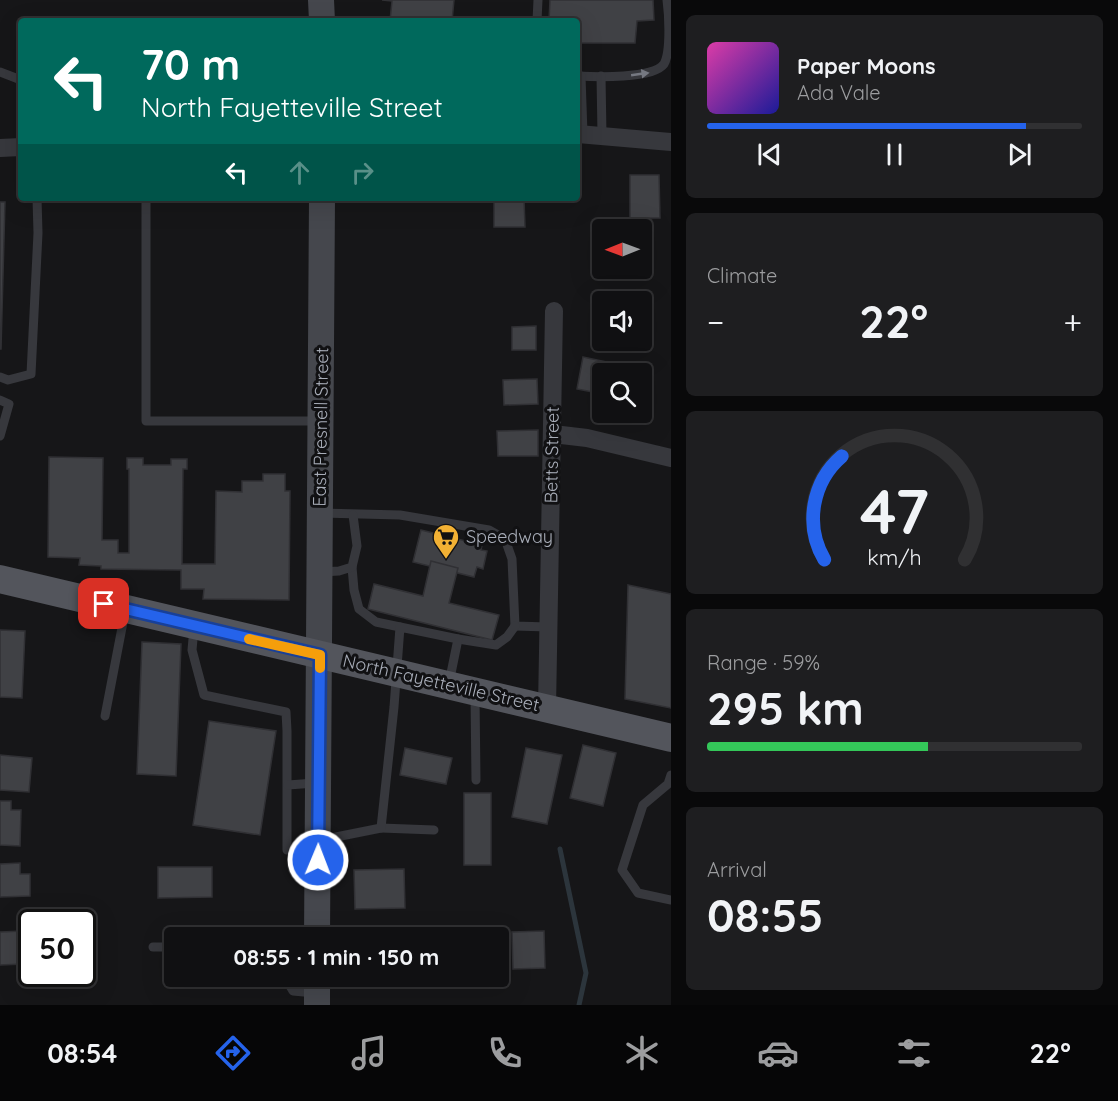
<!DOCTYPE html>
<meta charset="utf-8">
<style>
body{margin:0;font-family:Quicksand,sans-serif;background:#1e1e20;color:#f1f3f6;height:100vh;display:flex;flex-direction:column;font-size:22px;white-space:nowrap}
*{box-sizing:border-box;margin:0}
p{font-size:20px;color:#9c9d9f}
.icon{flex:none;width:33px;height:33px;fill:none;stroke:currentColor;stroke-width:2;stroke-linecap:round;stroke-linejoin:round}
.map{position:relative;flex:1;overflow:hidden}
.drawer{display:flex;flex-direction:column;gap:15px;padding:15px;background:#09090a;width:447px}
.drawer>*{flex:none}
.guide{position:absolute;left:18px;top:18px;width:562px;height:183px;border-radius:6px;box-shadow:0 6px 24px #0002,0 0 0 2px #303032;background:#00695c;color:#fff;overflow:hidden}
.needle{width:39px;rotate:269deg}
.buttons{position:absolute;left:592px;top:219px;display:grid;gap:12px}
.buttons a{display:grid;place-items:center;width:60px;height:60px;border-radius:6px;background:#101012;box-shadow:0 6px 24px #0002,0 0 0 2px #303032;font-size:30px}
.speed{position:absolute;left:18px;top:909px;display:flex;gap:12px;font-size:30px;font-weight:700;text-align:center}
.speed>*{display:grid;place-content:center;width:78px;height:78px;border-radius:50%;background:#101012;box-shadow:0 6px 24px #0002,0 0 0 2px #303032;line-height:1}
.speed .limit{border:3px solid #111;border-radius:9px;background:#fff;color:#111}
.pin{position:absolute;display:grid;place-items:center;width:51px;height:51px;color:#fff;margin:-26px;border-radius:12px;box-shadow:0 3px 9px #0006}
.me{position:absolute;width:66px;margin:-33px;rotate:1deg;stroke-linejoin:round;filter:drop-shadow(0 0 4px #0008)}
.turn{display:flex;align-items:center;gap:21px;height:126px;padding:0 24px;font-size:27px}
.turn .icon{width:78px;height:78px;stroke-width:2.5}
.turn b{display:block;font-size:42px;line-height:51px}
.lanes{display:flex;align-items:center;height:57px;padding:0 24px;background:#0003;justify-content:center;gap:30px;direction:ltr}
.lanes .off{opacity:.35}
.big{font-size:45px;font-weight:700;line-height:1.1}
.drawer .card{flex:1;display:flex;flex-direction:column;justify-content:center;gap:9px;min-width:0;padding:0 21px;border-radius:9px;background:#1e1e20}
.drawer .dial{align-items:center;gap:0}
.dial svg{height:156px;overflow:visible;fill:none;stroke:#303032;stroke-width:7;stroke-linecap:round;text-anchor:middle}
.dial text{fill:#f1f3f6;stroke:none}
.song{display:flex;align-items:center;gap:18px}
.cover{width:72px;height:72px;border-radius:9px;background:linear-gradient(135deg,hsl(320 70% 55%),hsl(240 70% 35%))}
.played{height:6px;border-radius:3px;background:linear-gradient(90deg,#2563eb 85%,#303032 85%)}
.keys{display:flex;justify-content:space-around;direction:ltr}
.heat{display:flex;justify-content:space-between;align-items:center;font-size:33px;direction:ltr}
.charge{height:9px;border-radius:4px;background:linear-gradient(90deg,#34c759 59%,#303032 0)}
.trip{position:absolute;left:164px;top:927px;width:345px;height:60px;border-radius:6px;background:#101012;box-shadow:0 6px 24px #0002,0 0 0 2px #303032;font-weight:700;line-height:60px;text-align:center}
.menu{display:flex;height:96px;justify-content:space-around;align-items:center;background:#060607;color:#9c9d9f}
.menu .icon{width:42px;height:42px}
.menu .current{color:#2563eb}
.menu b{font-size:27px;color:#f1f3f6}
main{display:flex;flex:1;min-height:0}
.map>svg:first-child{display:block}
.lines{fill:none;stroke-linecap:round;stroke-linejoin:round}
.stream{stroke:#2c353c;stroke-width:5}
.building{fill:#404145;stroke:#303034;stroke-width:1.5}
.lane{stroke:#37383d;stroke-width:9}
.street{stroke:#37383d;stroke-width:18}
.secondary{stroke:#45474d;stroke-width:26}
.primary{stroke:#53555c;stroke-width:28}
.oneway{fill:#757881}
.route-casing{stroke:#184099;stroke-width:15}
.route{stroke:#2563eb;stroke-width:10}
.slow{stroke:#f59e0b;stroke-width:10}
.labels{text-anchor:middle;stroke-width:6;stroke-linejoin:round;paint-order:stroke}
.street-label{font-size:18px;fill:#a8adb8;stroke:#111113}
.poi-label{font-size:18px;fill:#a8adb8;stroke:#111113;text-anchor:start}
</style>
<main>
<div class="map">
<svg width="671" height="1005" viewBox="0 0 671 1005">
<rect width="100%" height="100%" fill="#161618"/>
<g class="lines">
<path class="stream" d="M560 849 586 973 579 1005"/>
</g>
<g class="building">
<path d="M382 0H454L452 21H390L392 1Z"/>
<path d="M550 0H653L654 20 637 21 635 43H578V21H549Z"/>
<path d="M630 175H659L660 218H630Z"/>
<path d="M494 198H524L525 227H494Z"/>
<path d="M0 202H5L1 349H0Z"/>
<path d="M536 326V350H512V327Z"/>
<path d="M583 357 626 366 624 374H603V394L577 389Z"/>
<path d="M537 379 538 404 504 405 503 380Z"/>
<path d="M538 430V456H498L497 431Z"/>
<path d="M49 457 103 458 102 540H118V553H129V469H127V458H143V465H171V459H187V469H183L182 564H215L216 491 242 492V481H263V474H285V491H290L289 600 203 599 204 589H181V570L101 569V566L79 565 80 558 48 557Z"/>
<path d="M421 530 482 545 481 550 487 551 483 569 477 567 474 577 413 562Z"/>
<path d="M431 561 458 568 449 603 499 615 492 640 368 609 374 584 423 596Z"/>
<path d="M628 585 671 594V708L625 699Z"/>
<path d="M0 630 25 631 22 698 0 697Z"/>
<path d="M142 642 181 644 176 776 137 774Z"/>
<path d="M209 721 276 731 260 835 193 825Z"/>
<path d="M583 745 616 753 603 806 570 798Z"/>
<path d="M405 748 452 758 446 784 400 775Z"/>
<path d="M526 748 562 755 547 824 512 817Z"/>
<path d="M0 755 32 758 29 792 0 790Z"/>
<rect x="464" y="793" width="27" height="72"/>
<path d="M0 801H11V810H21L20 846 0 845Z"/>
<path d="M20 863V874H30V896L0 897V864Z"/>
<path d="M158 867H212V897L158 898Z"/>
<path d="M404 869 405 908 355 909 354 870Z"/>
<path d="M23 931 24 964 0 965V932Z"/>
<path d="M544 931 545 968 513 969 512 932Z"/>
</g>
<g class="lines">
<g class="lane">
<path d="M537 21 538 0"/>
<path d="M0 72 21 80"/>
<path d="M578 76C595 77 653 79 664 64 671 52 669 15 667 0"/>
<path d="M581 76 583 134"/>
<path d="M601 76 602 135"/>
<path d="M146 198V421H319"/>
<path d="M0 377 8 380 31 374 38 233 37 198"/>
<path d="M0 400 9 404 0 436"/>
<path d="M321 513 400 515 489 530 505 539 512 559 515 626 548 627"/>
<path d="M352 567 354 590 359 609 376 622 400 627"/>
<path d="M322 572 339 571 352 567 357 546 353 515"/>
<path d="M194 628 192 650 204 695 286 712 287 731V850"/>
<path d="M458 639 496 645 507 637 515 626"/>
<path d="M475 696 476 780"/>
<path d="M105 716 125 612"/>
<path d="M671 775 668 784 643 805 622 870 638 893 671 900"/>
<path d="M288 785 315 783"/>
<path d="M381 828 434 830"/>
<path d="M321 840 381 828 394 707 400 627 458 639 449 683"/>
<path d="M153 947H174"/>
<path d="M284 976 293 991 315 993"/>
</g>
<g class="street">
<path d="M578 134 671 142"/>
<path d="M0 148 21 147"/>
<path d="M553 434 587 438 671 458"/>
<path d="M547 708 554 311"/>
</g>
<g class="secondary">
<path d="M321 0 322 21"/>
<path d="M317 938 322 198"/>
<path d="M317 1005V976"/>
</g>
<path class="primary" d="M0 579 671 738"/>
</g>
<defs><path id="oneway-solid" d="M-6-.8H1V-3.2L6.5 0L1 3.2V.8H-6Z" transform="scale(1.5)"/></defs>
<use class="oneway" href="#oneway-solid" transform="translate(640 74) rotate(-8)"/>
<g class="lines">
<g class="route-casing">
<path id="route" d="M104 604 320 655 318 860"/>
</g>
<use href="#route" class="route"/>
<path class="slow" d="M249 639 320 655V668"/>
</g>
<defs>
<g id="supermarket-pin" transform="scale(1.35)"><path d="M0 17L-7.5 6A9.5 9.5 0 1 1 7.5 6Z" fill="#f2b134" stroke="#111113"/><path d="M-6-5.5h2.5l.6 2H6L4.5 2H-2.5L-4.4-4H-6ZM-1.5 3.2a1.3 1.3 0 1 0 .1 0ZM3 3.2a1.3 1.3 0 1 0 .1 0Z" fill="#111"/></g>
</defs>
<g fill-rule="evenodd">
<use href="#supermarket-pin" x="446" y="537"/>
</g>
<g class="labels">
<g class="street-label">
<text transform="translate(321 427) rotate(-89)" y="6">East Presnell Street</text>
<text transform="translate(552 455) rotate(-89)" y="6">Betts Street</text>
<text transform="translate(441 683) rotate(13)" y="6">North Fayetteville Street</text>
</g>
<g class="poi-label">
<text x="466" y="543">Speedway</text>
</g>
</g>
</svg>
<div class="buttons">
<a><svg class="needle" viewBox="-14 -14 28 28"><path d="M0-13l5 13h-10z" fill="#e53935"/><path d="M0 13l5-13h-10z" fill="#9c9d9f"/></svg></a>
<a><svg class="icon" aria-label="sound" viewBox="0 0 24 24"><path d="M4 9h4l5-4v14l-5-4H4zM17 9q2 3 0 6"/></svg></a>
<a><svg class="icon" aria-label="search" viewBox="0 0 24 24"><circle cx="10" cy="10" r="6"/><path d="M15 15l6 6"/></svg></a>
</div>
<div class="speed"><div class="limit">50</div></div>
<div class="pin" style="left:104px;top:604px;background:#d93025"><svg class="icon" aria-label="arrive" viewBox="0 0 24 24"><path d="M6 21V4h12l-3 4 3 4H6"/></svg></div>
<svg class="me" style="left:318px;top:860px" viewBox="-20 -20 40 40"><circle r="17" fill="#2563eb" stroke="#fff" stroke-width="3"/><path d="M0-11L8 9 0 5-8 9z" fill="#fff"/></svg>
<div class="trip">08:55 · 1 min · 150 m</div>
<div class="guide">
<div class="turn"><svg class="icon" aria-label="left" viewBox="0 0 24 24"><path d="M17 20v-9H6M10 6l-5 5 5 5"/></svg><div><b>70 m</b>North Fayetteville Street</div></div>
<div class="lanes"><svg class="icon" aria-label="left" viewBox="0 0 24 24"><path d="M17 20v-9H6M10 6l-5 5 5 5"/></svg><svg class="icon off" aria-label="ahead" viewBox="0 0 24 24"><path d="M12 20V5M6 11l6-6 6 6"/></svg><svg class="icon off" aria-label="right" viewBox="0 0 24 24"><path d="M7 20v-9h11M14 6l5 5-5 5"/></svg></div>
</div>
</div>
<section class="drawer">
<div class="card">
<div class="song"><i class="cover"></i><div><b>Paper Moons</b><p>Ada Vale</p></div></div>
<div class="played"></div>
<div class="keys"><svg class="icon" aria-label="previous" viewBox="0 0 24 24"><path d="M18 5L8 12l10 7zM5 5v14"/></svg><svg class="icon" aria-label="pause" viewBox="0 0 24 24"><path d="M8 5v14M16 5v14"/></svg><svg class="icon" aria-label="next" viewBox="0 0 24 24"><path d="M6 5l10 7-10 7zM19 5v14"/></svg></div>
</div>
<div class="card"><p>Climate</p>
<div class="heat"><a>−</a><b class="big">22°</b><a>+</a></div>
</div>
<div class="card dial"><svg viewBox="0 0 100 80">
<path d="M14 69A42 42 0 1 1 86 69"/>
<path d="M14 69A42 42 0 0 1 23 16" stroke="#2563eb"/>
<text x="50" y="56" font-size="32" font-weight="700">47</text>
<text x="50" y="72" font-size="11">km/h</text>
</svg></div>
<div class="card"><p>Range · 59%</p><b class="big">295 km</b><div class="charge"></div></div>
<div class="card"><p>Arrival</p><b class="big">08:55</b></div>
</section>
</main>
<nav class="menu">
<b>08:54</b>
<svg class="icon current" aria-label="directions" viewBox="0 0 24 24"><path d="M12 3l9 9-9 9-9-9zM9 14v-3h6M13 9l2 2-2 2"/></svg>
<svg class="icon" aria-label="music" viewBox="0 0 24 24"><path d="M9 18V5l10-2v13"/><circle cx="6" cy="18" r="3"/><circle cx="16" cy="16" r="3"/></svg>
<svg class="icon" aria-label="phone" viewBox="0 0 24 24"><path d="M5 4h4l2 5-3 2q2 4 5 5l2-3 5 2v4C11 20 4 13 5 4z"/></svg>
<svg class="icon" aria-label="climate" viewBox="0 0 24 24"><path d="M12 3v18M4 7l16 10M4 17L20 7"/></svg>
<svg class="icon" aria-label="car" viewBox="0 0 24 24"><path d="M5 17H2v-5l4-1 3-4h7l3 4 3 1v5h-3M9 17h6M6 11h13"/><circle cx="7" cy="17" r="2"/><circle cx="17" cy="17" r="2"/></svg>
<svg class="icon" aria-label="filters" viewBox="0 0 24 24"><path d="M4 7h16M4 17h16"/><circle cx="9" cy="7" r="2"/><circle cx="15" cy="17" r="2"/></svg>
<b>22°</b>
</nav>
